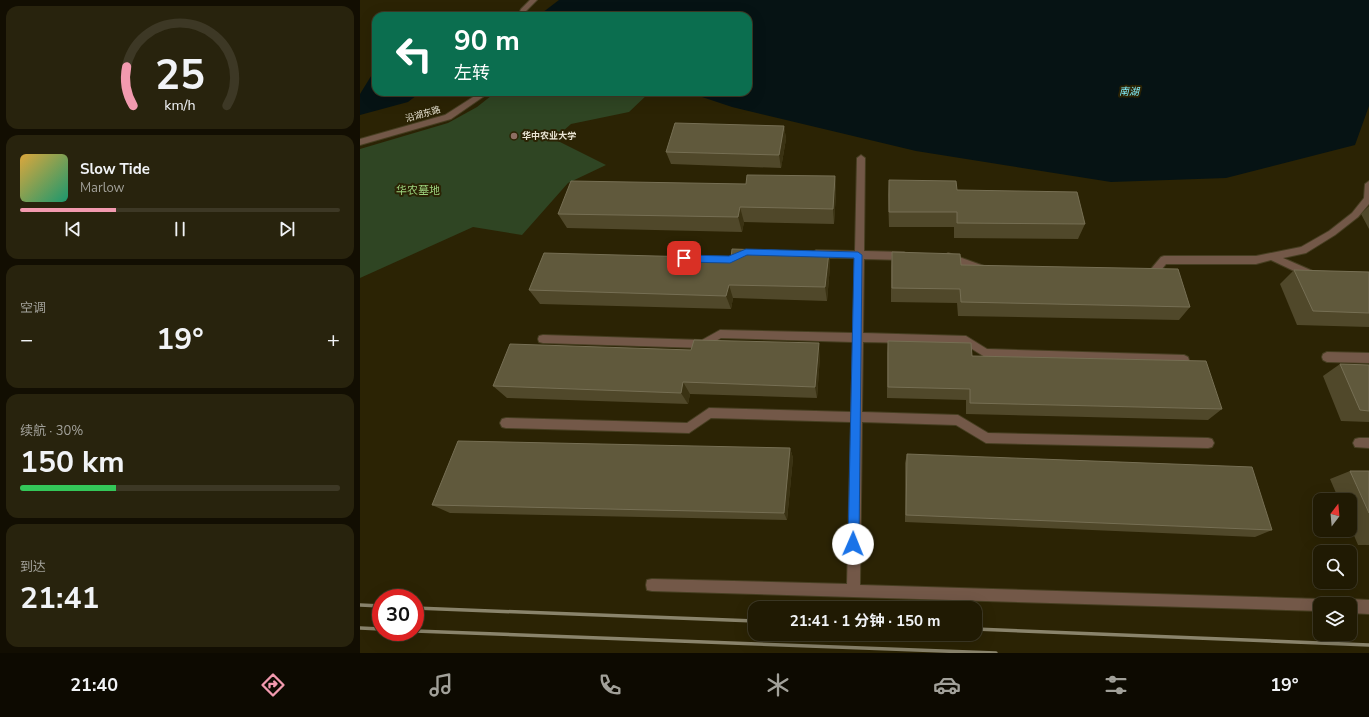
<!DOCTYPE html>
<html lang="zh">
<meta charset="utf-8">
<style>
body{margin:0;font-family:"Nunito Sans","Noto Sans SC",sans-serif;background:#28230d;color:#f1f3f6;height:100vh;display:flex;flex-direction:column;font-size:15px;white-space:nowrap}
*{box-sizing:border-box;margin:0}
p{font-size:13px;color:#a2a19a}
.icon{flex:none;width:22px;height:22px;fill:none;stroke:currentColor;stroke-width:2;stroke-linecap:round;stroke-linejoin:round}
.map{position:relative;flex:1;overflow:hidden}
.drawer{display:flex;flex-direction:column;gap:6px;padding:6px;background:#120e02;width:360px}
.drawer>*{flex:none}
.banner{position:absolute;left:12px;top:12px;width:380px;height:84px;border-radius:12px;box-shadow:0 4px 16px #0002,0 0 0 1px #3d3825;background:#0b6e4f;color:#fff;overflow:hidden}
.needle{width:26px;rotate:16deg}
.fabs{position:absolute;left:953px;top:493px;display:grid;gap:8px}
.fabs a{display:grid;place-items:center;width:44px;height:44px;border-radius:8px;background:#201a03;box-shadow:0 4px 16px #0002,0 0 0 1px #3d3825;font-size:20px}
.speed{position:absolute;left:12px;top:589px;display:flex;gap:8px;font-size:20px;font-weight:700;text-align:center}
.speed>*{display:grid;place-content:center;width:52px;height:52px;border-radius:50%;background:#201a03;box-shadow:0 4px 16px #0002,0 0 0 1px #3d3825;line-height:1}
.speed .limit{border:6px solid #d22;background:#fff;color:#111}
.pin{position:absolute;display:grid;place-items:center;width:34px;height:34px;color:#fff;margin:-17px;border-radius:8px;box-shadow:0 2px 6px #0006}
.me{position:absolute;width:44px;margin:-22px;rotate:1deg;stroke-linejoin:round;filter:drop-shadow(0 0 3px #0008)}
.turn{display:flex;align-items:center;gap:14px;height:84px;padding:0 16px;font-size:18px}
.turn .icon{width:52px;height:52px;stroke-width:2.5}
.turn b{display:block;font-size:28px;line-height:34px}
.big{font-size:30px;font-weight:700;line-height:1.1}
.drawer .tile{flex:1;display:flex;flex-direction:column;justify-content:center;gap:6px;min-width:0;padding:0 14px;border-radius:12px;background:#28230d}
.drawer .dial{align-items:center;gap:0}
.dial svg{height:104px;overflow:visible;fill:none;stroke:#3d3825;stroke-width:7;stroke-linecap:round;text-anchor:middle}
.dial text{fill:#f1f3f6;stroke:none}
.song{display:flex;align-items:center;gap:12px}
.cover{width:48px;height:48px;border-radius:6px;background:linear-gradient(135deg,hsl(40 70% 55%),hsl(160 70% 35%))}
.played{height:4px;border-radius:2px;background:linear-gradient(90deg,#f29aaf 30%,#3d3825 30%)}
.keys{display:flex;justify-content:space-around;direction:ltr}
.heat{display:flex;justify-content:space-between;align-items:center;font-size:22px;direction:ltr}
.charge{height:6px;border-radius:3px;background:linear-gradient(90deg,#34c759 30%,#3d3825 0)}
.trip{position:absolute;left:388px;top:601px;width:234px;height:40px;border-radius:12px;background:#201a03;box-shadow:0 4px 16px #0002,0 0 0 1px #3d3825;font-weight:700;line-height:40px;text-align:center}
.dock{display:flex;height:64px;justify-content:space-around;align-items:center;background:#0d0a01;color:#a2a19a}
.dock .icon{width:28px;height:28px}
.dock .active{color:#f29aaf}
.dock b{font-size:18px;color:#f1f3f6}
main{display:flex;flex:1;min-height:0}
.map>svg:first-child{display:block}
.green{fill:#2f4523}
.water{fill:#061314}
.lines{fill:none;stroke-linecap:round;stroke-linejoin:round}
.street-casing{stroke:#463e21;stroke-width:2}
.street{fill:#735848;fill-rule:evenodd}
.rail{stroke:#8a846c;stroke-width:3.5}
.wall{fill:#50482a}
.shaded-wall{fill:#3a3213}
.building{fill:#60593c;stroke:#766f54}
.route{fill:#1a73e8;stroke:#114b97}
.education-dot{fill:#8d6e63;stroke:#2b2304;stroke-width:1.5}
.labels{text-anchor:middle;stroke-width:4;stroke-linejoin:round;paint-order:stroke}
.far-street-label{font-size:9px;fill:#eae5d4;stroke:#2b2304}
.far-poi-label{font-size:9px;font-weight:bold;fill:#eae5d4;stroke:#2b2304;text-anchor:start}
.far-water-label{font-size:10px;font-style:italic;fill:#81edf9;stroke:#2b2304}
.park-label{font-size:11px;fill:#9bd17d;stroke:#2b2304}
</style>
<main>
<section class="drawer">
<div class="tile dial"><svg viewBox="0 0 100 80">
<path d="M14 69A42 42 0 1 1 86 69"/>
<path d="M14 69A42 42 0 0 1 9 39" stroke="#f29aaf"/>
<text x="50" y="56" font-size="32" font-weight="700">25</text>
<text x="50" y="72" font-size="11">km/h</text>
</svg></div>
<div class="tile">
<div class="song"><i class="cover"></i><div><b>Slow Tide</b><p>Marlow</p></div></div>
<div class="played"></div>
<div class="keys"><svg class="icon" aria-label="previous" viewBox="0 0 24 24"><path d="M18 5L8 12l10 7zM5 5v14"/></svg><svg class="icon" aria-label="pause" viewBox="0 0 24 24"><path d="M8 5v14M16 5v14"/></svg><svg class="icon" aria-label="next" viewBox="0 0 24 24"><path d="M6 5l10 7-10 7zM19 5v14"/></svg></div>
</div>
<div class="tile"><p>空调</p>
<div class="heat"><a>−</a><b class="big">19°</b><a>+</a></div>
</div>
<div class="tile"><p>续航 · 30%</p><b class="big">150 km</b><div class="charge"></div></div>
<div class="tile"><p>到达</p><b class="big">21:41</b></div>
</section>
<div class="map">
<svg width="1009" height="653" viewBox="0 0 1009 653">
<rect width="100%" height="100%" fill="#2b2304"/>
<path class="green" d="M136 92H290L269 112 211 124 194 139 246 165 208 183 162 235 113 227 0 278V149L88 123 117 107Z"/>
<g class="water">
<path d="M199 0H1009V106L995 145 866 178 751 182 556 151 372 107 327 92H388V16H178Z"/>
<path d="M16 68V92H61L48 102 0 115V94Z"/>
</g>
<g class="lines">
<g class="street-casing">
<g id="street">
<path d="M170 0H177L166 11 164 16H158L161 9Z"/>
<path d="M121 92H130L91 119 0 145V139L85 115Z"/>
<path d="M501 155 505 158 504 251 544 252 549 256 544 260 504 259 503 333 606 336 627 349 824 355 828 357 829 360 828 363 824 365 625 357 604 344 503 342 502 412 598 415 628 433 848 438 852 439 854 443 852 447 848 448 626 443 596 425 502 422 500 585 960 599 965 600 966 604H960V611L292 591 287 590 286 585 287 580 292 579 487 584 491 422 351 418 329 433 146 428 142 427 140 423 142 419 146 418 327 423 349 408 491 412 493 342 361 338 343 348 183 343 179 342 178 339 179 336 183 335 342 340 360 330 493 333 495 258H456L451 254 456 250 495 251 497 158Z"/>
<path d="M1009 181V204L998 217 975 235 946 253 923 258 955 272 957 275 955 278H949L911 260 896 264H806L796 276 785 277 780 273 782 270 791 269 801 257 804 256H896L941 247 969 231 992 213 1004 198 1005 184Z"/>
<path d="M588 253 624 266 626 269 621 273C608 271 597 263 585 260L583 257Z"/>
<path d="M967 352 1009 353V363L967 362 963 360 962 357 963 354Z"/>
<path d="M999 438H1009V448L995 447 993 443 995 439Z"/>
<path d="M990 599 1009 600V614L990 613V604H984L985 601Z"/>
</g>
</g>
<use href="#street" class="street"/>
<g class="rail">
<path d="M0 605 21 606"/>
<path d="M55 608 395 621"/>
<path d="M0 628 21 629"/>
<path d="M615 629 1009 645"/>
<path d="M55 631 636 653"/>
</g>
</g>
<g class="wall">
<path d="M424 126 426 139 421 168 311 164 306 152Z"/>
<path d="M475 176 476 192 474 224 384 222 382 232 207 228 198 214 386 184Z"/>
<path d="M529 180 597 190 725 224 718 239 594 238V227H529L528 195Z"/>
<path d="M1009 206V229L1001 214Z"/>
<path d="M469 252 470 266 467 301 373 298 371 309 180 304 169 290 371 258Z"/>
<path d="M532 252 601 265 830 307 819 320 598 316 597 303 531 302V267Z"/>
<path d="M934 270 1009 272V327L937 325 920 284Z"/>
<path d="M528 341 612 356 862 409 848 420 606 414V400L527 398V353Z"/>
<path d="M331 350 460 356 457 398 330 394 328 404 147 398 133 386Z"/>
<path d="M980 364 1009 365V422L981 421 963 376Z"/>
<path d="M430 448 433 458 427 520 90 513 72 505Z"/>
<path d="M547 454 912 530 895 537 545 522V463Z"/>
<path d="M990 471H1009V545H998L990 526V500H979L970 479Z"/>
</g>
<g class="shaded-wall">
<path d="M424 126 426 139 421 168 419 155Z"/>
<path d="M475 176 476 192 474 224 473 209Z"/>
<path d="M380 207 384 222 382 232 378 217Z"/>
<path d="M469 252 470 266 467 301 465 287Z"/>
<path d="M369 285 373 298 371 309 366 296Z"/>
<path d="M459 343 460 356 457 398 455 387Z"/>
<path d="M323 382 330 394 328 404 321 393Z"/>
<path d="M430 448 433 458 427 520 424 513Z"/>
</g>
<g class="building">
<path d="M315 123 424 126 419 155 306 152Z"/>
<path d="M387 175 475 176 473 209 380 207 378 217 198 214 211 181 386 184Z"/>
<path d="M529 180 596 181 597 190 717 192 725 224 597 223V212H529Z"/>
<path d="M372 249 469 252 465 287 369 285 366 296 169 290 184 253 371 258Z"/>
<path d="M532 252 600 254 601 265 818 269 830 307 601 302 600 289 532 288Z"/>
<path d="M934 270 1009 272V313L953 311Z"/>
<path d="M334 340 459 343 455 387 323 382 321 393 133 386 150 344 331 350Z"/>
<path d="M528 341 611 343 612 356 846 361 862 409 610 403V389L528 387Z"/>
<path d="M980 364 1009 365V411L1000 410Z"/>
<path d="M98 441 430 448 424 513 72 505Z"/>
<path d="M547 454 892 467 912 530 546 515Z"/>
<path d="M990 471H1009V513Z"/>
</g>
<path class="route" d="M386 249 498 252 502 255 499 544 497 548 493 550 489 548 488 544 494 258 387 255 370 263 324 262 319 258 324 255 369 256Z"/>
<circle class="education-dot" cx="154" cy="136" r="4"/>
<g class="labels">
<g class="far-street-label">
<text transform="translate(63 114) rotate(-16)" y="3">沿湖东路</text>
</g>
<g class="far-poi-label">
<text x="162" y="139">华中农业大学</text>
</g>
<g class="far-water-label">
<text x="769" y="95">南湖</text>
</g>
<g class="park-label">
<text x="58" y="194">华农墓地</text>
</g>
</g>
</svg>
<div class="fabs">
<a><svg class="needle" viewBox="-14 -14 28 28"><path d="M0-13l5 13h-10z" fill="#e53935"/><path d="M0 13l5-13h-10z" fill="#a2a19a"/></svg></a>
<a><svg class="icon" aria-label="search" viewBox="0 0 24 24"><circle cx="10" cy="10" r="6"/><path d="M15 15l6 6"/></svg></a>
<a><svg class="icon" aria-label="layers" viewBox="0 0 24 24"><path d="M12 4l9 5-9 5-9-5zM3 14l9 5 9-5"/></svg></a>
</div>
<div class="speed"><div class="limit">30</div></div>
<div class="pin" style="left:324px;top:258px;background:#d93025"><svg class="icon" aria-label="arrive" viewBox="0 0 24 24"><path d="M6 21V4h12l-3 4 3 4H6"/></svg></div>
<svg class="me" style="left:493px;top:544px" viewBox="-20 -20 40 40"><circle r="19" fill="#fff"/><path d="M0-13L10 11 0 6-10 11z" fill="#1a73e8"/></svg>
<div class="trip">21:41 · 1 分钟 · 150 m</div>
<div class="banner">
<div class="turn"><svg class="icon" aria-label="left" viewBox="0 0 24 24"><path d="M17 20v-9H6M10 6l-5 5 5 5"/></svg><div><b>90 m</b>左转</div></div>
</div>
</div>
</main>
<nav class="dock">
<b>21:40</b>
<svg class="icon active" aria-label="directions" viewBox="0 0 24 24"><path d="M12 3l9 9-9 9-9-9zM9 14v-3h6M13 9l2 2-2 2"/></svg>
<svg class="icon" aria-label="music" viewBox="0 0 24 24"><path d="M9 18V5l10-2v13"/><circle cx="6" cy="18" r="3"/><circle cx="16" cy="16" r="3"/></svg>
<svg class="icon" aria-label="phone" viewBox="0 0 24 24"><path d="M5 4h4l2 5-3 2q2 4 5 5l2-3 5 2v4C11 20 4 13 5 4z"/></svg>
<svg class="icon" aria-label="climate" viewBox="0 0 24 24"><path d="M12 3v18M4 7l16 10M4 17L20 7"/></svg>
<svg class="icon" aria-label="car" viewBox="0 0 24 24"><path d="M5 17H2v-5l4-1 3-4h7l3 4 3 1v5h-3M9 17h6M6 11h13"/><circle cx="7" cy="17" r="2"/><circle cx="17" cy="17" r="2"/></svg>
<svg class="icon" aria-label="filters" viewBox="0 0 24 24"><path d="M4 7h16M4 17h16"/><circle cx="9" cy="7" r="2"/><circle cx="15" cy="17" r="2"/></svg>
<b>19°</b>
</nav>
